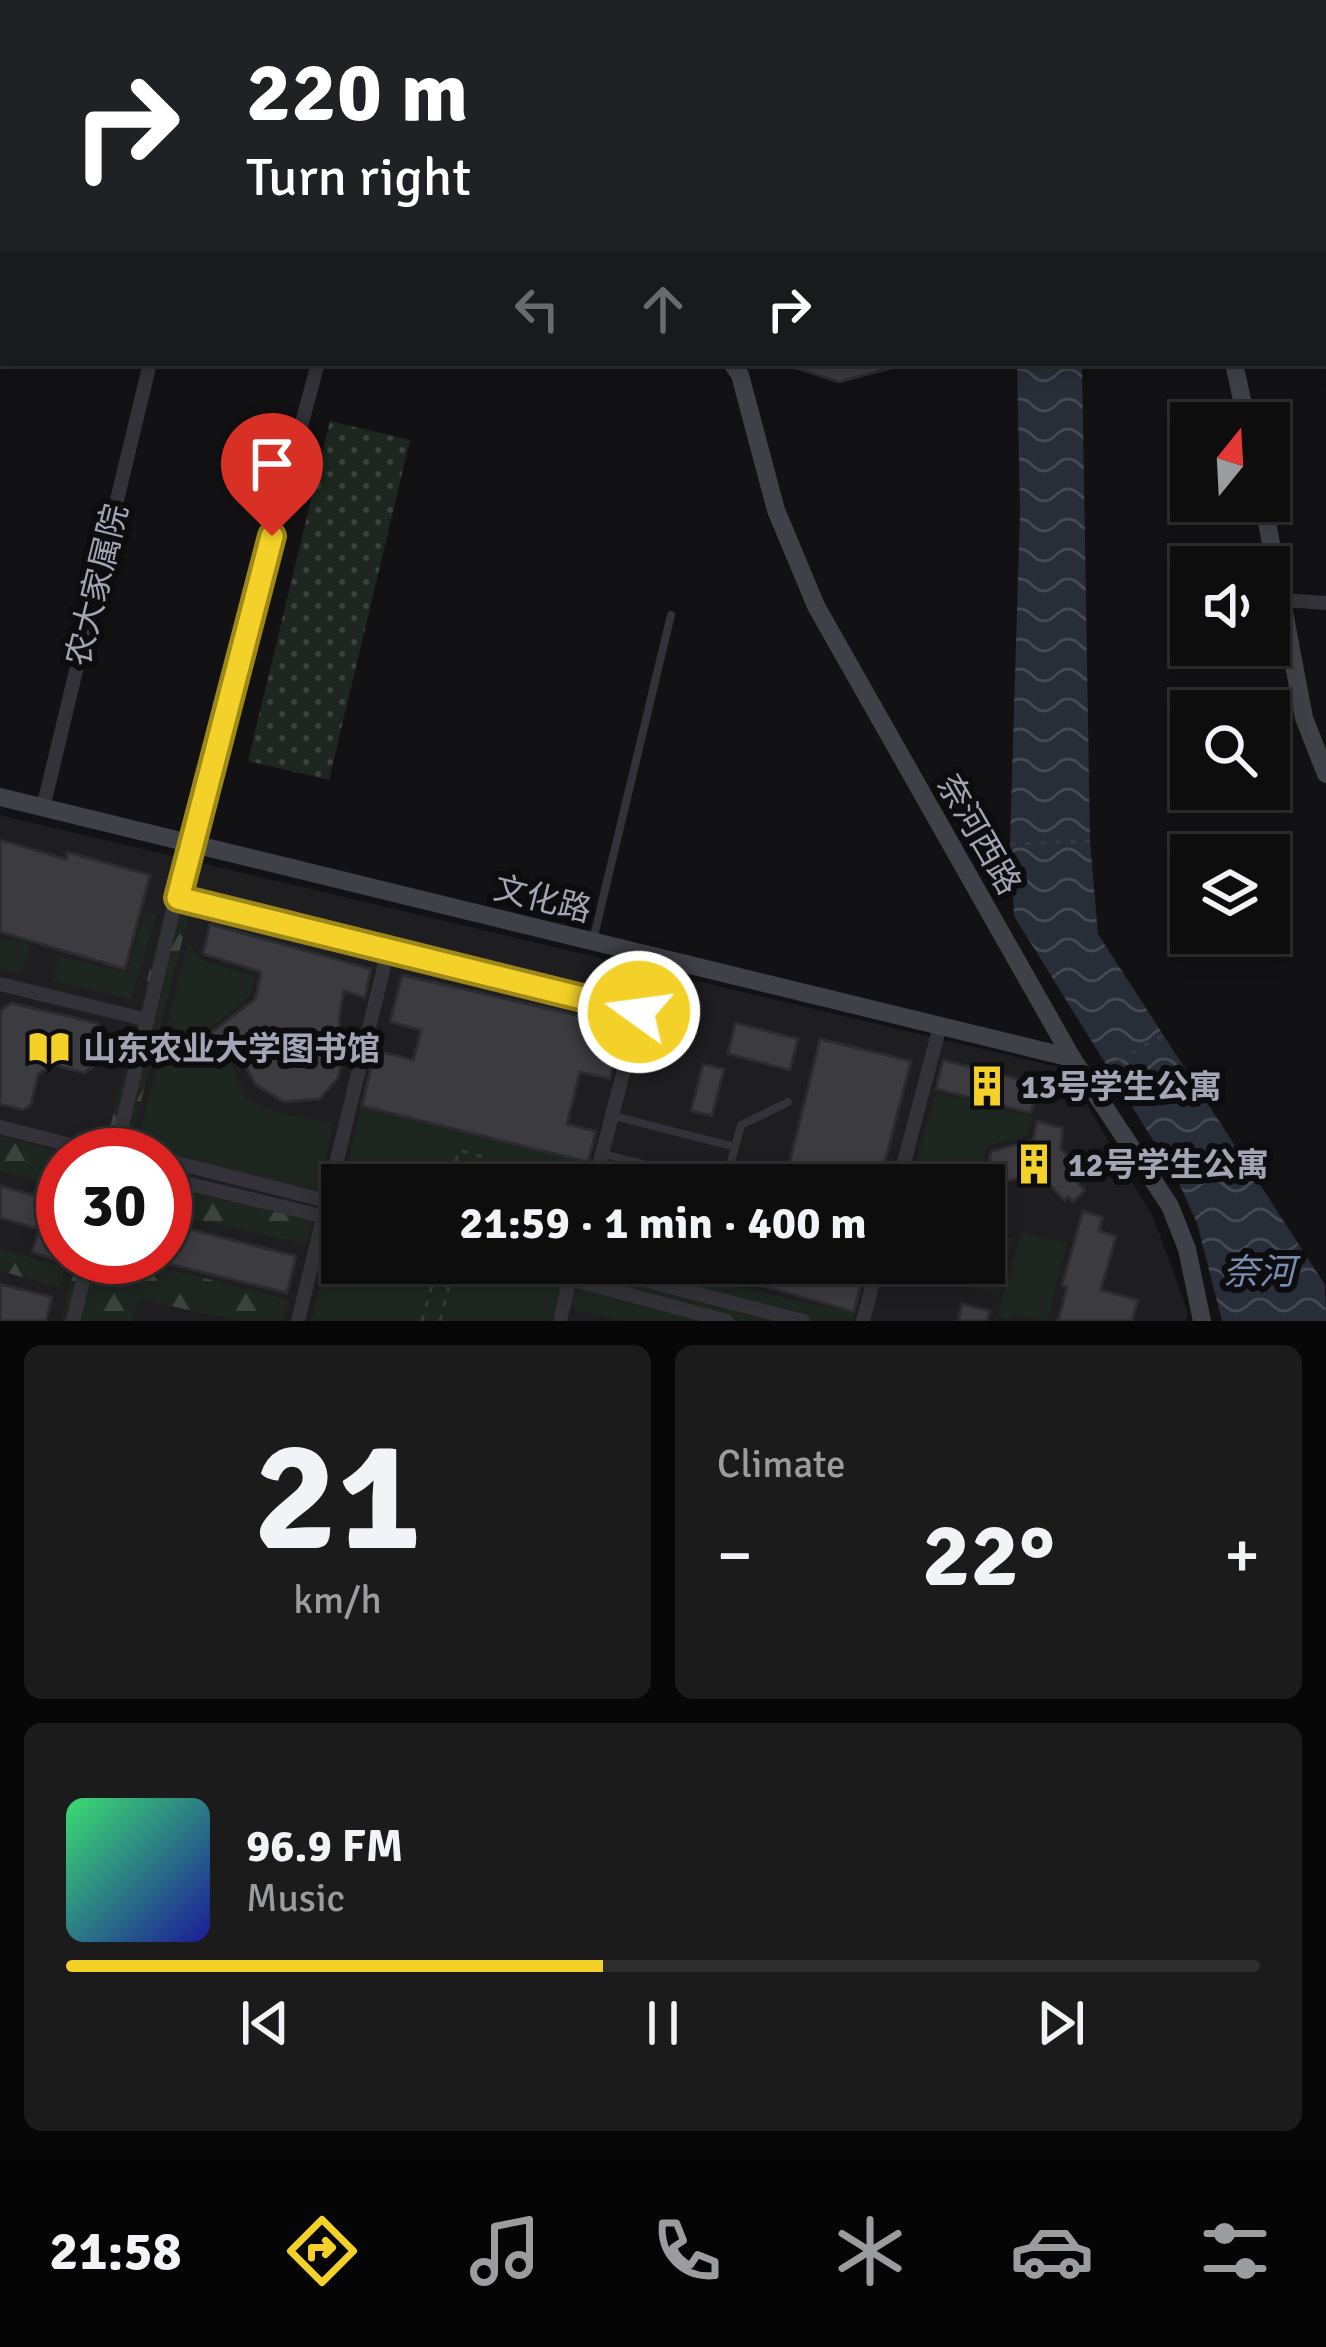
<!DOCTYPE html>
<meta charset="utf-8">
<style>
body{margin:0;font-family:Signika,"Noto Sans SC",sans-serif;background:#1c1b1c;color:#f1f3f6;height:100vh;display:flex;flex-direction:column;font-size:45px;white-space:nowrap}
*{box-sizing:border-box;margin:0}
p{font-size:39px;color:#9b9c9e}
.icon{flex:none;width:66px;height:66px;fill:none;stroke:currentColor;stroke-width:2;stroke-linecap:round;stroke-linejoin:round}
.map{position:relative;height:1321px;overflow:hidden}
.details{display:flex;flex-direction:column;gap:24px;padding:24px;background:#080708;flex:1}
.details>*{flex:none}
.banner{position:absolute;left:0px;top:0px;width:1326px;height:366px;box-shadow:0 6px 18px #0003,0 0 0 3px #2e2d2e;background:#202124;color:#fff;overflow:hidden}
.needle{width:78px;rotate:18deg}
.tools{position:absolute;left:1170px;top:402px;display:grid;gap:24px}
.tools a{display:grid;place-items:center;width:120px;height:120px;border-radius:0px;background:#0e0d0e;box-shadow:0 6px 18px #0003,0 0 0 3px #2e2d2e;font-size:60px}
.speed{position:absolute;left:36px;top:1128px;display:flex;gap:24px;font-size:60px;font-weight:700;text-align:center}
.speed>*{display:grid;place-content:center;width:156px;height:156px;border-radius:50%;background:#0e0d0e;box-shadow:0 6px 18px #0003,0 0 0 3px #2e2d2e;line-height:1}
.speed .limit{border:18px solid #d22;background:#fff;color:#111}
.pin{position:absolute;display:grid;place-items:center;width:102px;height:102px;color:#fff;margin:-123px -51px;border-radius:50% 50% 50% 0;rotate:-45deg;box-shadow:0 0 12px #0007}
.pin .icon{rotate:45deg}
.me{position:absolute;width:132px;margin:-66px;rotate:284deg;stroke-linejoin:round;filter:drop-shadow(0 0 9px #0008)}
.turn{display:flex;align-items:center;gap:42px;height:252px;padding:0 48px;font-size:54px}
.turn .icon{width:156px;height:156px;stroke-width:2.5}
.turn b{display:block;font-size:84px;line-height:102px}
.lanes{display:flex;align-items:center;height:114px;padding:0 48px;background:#0003;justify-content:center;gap:60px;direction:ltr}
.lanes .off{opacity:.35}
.big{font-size:90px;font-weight:700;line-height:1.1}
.details .widget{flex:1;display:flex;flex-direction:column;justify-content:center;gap:18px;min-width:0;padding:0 42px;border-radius:18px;background:#1c1b1c}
.details .dial{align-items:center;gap:0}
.dial b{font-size:156px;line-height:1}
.song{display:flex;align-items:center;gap:36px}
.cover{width:144px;height:144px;border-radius:18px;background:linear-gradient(135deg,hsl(140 70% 55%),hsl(240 70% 35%))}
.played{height:12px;border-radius:6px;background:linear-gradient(90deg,#f4d128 45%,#2e2d2e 45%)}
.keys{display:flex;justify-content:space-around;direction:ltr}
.heat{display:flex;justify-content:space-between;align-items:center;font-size:66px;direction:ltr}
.details .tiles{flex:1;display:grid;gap:24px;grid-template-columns:1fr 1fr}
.widget:last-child{grid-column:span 2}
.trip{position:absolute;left:321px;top:1164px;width:684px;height:120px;border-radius:0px;background:#0e0d0e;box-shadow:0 6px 18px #0003,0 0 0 3px #2e2d2e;font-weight:700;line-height:120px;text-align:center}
.dock{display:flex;height:192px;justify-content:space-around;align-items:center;background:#060506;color:#9b9c9e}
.dock .icon{width:84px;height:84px}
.dock .active{color:#f4d128}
.dock b{font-size:54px;color:#f1f3f6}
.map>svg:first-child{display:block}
.built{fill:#1e1d20;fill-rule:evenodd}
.green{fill:#1e2620}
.forest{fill:url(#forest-firs)}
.park{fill:url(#park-dots)}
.water{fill:url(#water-waves)}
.building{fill:#3c3b40;stroke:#2c2b2f;stroke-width:3}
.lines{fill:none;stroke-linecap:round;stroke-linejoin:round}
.path{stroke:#38393f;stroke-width:3;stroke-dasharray:6 9;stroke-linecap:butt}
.lane{stroke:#323238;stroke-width:8}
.street{stroke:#323238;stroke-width:14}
.secondary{stroke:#404148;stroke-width:18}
.route-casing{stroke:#9f881a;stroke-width:30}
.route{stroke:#f4d128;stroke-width:21}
.labels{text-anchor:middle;stroke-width:12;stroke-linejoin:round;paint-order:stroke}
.street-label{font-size:33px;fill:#a3a5b4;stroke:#0d0c0e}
.poi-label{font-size:33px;font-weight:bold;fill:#a3a5b4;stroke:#0d0c0e;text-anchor:start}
.water-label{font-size:36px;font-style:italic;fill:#788db0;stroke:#0d0c0e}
</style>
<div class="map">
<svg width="1326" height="1321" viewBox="0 0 1326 1321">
<defs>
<pattern id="forest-firs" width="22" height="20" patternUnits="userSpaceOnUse" patternTransform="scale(3)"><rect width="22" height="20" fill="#1e2620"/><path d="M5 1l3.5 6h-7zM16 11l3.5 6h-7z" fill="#3c423e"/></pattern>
<pattern id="park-dots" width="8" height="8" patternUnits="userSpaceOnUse" patternTransform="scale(3)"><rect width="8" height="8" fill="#1e2620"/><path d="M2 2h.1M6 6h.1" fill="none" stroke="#3c423e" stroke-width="1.8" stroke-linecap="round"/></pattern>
<pattern id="water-waves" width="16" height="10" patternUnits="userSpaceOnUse" patternTransform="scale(3)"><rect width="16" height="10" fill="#282e37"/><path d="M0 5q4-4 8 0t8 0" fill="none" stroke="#444952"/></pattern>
</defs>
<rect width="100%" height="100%" fill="#121113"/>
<path class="built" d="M0 815 1066 1069 1153 1217 1188 1312 1186 1321H0ZM63 1155H165V1257H63ZM342 1185H984V1263H342Z"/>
<g class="green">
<path d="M145 911 157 915 131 999 52 981 59 956 127 972Z"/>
<path d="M10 938 31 944 22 974 0 969V940L9 942Z"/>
<path d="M188 943 202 960 254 976 251 995 204 1034 200 1054 231 1064 247 1099 275 1112 332 1123 320 1191 136 1148Z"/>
<path d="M936 1092 1033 1117 1028 1135 987 1146 984 1159 992 1182 916 1163Z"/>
<path d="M361 1106 591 1163 586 1185H343Z"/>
<path d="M342 1191V1263H740L734 1286 855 1313 852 1321H622L557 1305 551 1321H312Z"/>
<path d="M984 1232 1013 1239 998 1295 968 1287 974 1263H984Z"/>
<path d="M1021 1232 1067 1244 1047 1321 1012 1314 1009 1320 997 1316Z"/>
<path d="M937 1263H969L963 1285 933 1278Z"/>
</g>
<g class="forest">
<path d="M166 905 190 910 127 1155H103Z"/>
<path d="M0 1136 75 1155H63V1188L0 1170Z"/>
<path d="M165 1186 314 1221 306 1244 165 1212Z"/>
<path d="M0 1249 65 1267 60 1287 0 1271Z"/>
<path d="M77 1257H146L145 1263 289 1300 283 1321H239L139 1299 132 1321H61Z"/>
</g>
<path class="park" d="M330 421 410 440 329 780 248 761Z"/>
<path class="water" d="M1017 363H1082L1090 841 1098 934 1325 1285 1326 1321H1222L1197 1223 1177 1179 1014 916 1010 843 1020 511Z"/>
<g class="building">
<path d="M781 363H898V366L839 382Z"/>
<path d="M0 840 66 859 67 852 150 875 125 969 0 932Z"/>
<path d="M210 924 371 969 365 998 344 991 339 1018 344 1052 338 1078 320 1099 284 1102 256 1085 235 1049 211 1033 255 999 261 972 203 954Z"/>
<path d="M402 975 624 1026 610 1079 580 1072 567 1124 596 1131 588 1162 362 1106 375 1050 413 1060 421 1030 390 1022Z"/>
<path d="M11 1003 97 1023 102 1030 92 1067 84 1073 55 1065 38 1074 31 1105 23 1110 0 1104V1011Z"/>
<path d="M735 1023 798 1039 790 1070 728 1054Z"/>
<path d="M820 1039 911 1061 879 1185H784Z"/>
<path d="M943 1060 1039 1084 1031 1113 936 1089Z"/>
<path d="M703 1064 724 1069 712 1116 691 1111Z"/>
<path d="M1037 1121 1063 1128 1061 1149 1083 1171 1076 1181 1085 1190 1073 1202 1068 1197 1065 1201 1040 1175 1033 1174 998 1184 989 1157 992 1151 1033 1140Z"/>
<path d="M0 1186 63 1203V1237L56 1260 32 1252 39 1229 0 1218Z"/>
<path d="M1083 1211 1103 1217 1099 1231 1116 1236 1101 1290 1138 1300 1132 1321H1058L1067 1287 1062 1285Z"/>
<path d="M165 1223 296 1256 287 1293 165 1263Z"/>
<path d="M763 1263H866L854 1312 757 1284Z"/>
<path d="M0 1284 52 1297 46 1321H0Z"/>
<path d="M962 1304 990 1311 987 1321H958Z"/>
</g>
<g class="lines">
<g class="path">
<path d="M1010 844 1090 841"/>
<path d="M1105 1068 1165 1034"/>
<path d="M478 1185 451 1178 459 1150 487 1158 479 1185"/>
<path d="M422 1321 438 1263"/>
<path d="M440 1321 455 1263"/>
</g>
<g class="lane">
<path d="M593 940 671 615"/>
<path d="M614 1116 735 1147 725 1185"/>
<path d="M735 1147 741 1125 788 1102"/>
<path d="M604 1154 725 1185"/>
</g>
<g class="street">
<path d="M200 0 202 3"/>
<path d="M37 3V0"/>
<path d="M0 158 3 145"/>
<path d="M1282 600 1326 603"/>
<path d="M43 808 150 363"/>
<path d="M178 898 639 1012 594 1185"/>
<path d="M0 984 148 1020"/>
<path d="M0 1127 110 1155"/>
<path d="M116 1148 144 1155"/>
<path d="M115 1155 189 844 318 363"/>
<path d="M165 1160 327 1201 388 950"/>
<path d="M165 1178 342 1221"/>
<path d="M898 1185 940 1026"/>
<path d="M511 1263 727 1321"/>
<path d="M578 1263 803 1321"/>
<path d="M73 1321 89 1257"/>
<path d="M298 1321 327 1201 342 1204"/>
<path d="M560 1321 571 1274"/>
<path d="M863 1321 878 1263"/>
</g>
<g class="secondary">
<path d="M507 0 509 3"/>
<path d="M1154 0V3"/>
<path d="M732 363 740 375 776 510 816 606 1072 1058 1170 1206 1187 1249 1202 1321"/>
<path d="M1234 363 1247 423"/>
<path d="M1263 501 1304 718 1326 774"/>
<path d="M0 797 1072 1058"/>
</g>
</g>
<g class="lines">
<g class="route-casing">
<path id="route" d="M272 536 178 898 639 1012"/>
</g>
<use href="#route" class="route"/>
</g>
<defs>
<g id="library-bare" transform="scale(3.24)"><path d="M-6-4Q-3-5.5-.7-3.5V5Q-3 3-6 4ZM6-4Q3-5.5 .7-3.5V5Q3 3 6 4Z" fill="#f4d128" stroke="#0d0c0e" stroke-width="2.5" paint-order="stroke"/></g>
<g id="building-bare" transform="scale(3.24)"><path d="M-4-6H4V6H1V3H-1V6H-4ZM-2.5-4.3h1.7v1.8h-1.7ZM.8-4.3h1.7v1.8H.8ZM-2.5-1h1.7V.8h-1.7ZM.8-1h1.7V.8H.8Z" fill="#f4d128" stroke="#0d0c0e" stroke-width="2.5" paint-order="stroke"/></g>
</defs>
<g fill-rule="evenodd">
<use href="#library-bare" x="49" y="1048"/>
<use href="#building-bare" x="987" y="1086"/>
<use href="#building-bare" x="1034" y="1164"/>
</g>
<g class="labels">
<g class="street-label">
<text transform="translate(96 585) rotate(-76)" y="12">农大家属院</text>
<text transform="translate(980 834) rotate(60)" y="12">奈河西路</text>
<text transform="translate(543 898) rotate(14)" y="12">文化路</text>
</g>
<g class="poi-label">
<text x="83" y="1060">山东农业大学图书馆</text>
<text x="1021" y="1098">13号学生公寓</text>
<text x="1068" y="1176">12号学生公寓</text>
</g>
<g class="water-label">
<text x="1259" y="1284">奈河</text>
</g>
</g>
</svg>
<div class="tools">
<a><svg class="needle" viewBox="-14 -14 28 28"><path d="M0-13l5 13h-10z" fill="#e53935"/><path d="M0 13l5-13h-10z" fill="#9b9c9e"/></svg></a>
<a><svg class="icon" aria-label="sound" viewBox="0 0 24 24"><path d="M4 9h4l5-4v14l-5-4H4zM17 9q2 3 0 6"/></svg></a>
<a><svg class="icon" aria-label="search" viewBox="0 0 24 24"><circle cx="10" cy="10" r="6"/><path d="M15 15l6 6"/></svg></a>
<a><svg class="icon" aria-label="layers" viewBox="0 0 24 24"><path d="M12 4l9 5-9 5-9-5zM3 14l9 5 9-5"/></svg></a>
</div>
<div class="speed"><div class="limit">30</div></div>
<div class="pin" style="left:272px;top:536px;background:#d93025"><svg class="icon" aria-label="arrive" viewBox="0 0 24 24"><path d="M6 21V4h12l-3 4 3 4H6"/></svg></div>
<svg class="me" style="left:639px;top:1012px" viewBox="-20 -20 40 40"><circle r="17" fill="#f4d128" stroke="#fff" stroke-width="3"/><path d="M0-11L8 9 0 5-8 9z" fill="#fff"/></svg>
<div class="trip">21:59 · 1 min · 400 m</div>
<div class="banner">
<div class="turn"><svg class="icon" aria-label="right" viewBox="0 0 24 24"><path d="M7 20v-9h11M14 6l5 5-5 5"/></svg><div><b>220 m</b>Turn right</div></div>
<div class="lanes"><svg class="icon off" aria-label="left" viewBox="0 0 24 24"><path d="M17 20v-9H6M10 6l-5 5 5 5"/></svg><svg class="icon off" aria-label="ahead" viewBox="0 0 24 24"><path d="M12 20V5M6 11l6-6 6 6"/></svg><svg class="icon" aria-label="right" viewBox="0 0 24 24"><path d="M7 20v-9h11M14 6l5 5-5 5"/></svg></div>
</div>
</div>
<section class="details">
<div class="tiles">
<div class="widget dial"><b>21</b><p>km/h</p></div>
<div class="widget"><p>Climate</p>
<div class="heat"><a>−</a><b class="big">22°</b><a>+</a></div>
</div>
<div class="widget">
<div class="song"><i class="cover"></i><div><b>96.9 FM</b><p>Music</p></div></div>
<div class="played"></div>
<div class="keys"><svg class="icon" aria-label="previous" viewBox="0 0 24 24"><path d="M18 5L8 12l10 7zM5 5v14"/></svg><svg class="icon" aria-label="pause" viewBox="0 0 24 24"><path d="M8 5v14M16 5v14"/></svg><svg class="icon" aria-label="next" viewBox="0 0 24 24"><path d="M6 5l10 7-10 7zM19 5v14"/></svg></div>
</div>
</div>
</section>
<nav class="dock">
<b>21:58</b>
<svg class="icon active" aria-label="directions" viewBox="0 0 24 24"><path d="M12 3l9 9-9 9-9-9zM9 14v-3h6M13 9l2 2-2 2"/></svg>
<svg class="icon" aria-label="music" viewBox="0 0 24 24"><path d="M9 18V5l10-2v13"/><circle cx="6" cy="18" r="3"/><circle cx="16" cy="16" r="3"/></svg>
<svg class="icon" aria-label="phone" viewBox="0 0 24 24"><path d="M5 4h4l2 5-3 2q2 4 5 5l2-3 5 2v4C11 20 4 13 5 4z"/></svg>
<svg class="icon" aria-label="climate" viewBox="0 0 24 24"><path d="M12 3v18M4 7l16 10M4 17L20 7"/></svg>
<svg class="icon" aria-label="car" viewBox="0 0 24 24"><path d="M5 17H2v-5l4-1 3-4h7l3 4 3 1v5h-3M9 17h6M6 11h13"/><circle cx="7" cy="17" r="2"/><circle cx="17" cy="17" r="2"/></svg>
<svg class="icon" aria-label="filters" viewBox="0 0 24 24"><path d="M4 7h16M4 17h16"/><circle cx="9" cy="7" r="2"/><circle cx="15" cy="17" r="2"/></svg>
</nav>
